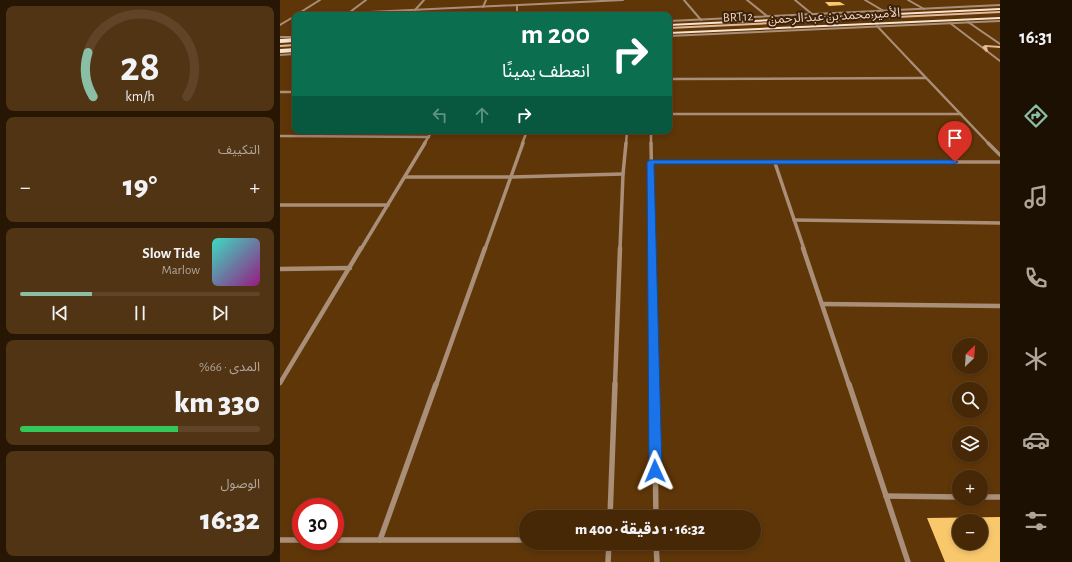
<!DOCTYPE html>
<html lang="ar">
<meta charset="utf-8">
<style>
body{margin:0;font-family:"Alegreya Sans","Noto Sans Arabic",sans-serif;background:#513414;color:#f1f3f6;direction:rtl;height:100vh;display:flex;flex-direction:column;font-size:15px;white-space:nowrap}
*{box-sizing:border-box;margin:0}
p{font-size:13px;color:#b0a69b}
.icon{flex:none;width:22px;height:22px;fill:none;stroke:currentColor;stroke-width:2;stroke-linecap:round;stroke-linejoin:round}
.map{position:relative;flex:1;overflow:hidden;direction:ltr}
.sheet{display:flex;flex-direction:column;gap:6px;padding:6px;background:#271603;width:280px}
.sheet>*{flex:none}
.top-card{position:absolute;left:12px;top:12px;width:380px;height:122px;border-radius:8px;box-shadow:0 2px 6px #0003,0 0 0 1px #5f4428;direction:rtl;background:#0b6e4f;color:#fff;overflow:hidden}
.needle{width:26px;rotate:25deg}
.tools{position:absolute;left:672px;top:338px;display:grid;gap:8px}
.tools a{display:grid;place-items:center;width:36px;height:36px;border-radius:50%;background:#472806;box-shadow:0 2px 6px #0003,0 0 0 1px #5f4428;font-size:20px}
.speed{position:absolute;left:12px;top:498px;display:flex;gap:8px;font-size:20px;font-weight:700;text-align:center}
.speed>*{display:grid;place-content:center;width:52px;height:52px;border-radius:50%;background:#472806;box-shadow:0 2px 6px #0003,0 0 0 1px #5f4428;line-height:1}
.speed .limit{border:6px solid #d22;background:#fff;color:#111}
.pin{position:absolute;display:grid;place-items:center;width:34px;height:34px;color:#fff;margin:-41px -17px;border-radius:50% 50% 50% 0;rotate:-45deg;box-shadow:0 0 4px #0007}
.pin .icon{rotate:45deg}
.me{position:absolute;width:44px;margin:-22px;rotate:359deg;stroke-linejoin:round;filter:drop-shadow(0 0 3px #0008)}
.turn{display:flex;align-items:center;gap:14px;height:84px;padding:0 16px;font-size:18px}
.turn .icon{width:52px;height:52px;stroke-width:2.5}
.turn b{display:block;font-size:28px;line-height:34px}
.lanes{display:flex;align-items:center;height:38px;padding:0 16px;background:#0003;justify-content:center;gap:20px;direction:ltr}
.lanes .off{opacity:.35}
.big{font-size:30px;font-weight:800;line-height:1.1}
.sheet .widget{flex:1;display:flex;flex-direction:column;justify-content:center;gap:6px;min-width:0;padding:0 14px;border-radius:8px;background:#513414}
.sheet .dial{align-items:center;gap:0}
.dial svg{height:104px;overflow:visible;fill:none;stroke:#5f4428;stroke-width:7;stroke-linecap:round;text-anchor:middle}
.dial text{fill:#f1f3f6;stroke:none}
.song{display:flex;align-items:center;gap:12px}
.cover{width:48px;height:48px;border-radius:6px;background:linear-gradient(135deg,hsl(170 70% 55%),hsl(310 70% 35%))}
.played{height:4px;border-radius:2px;background:linear-gradient(90deg,#8abfa5 30%,#5f4428 30%)}
.keys{display:flex;justify-content:space-around;direction:ltr}
.heat{display:flex;justify-content:space-between;align-items:center;font-size:22px;direction:ltr}
.charge{height:6px;border-radius:3px;background:linear-gradient(90deg,#34c759 66%,#5f4428 0)}
.trip{position:absolute;left:239px;top:510px;width:242px;height:40px;border-radius:20px;background:#472806;box-shadow:0 2px 6px #0003,0 0 0 1px #5f4428;font-weight:800;line-height:40px;text-align:center;direction:rtl}
main{display:flex;flex:1;min-height:0}
.tabs{display:flex;flex-direction:column;width:72px;justify-content:space-around;align-items:center;background:#1c1002;color:#b0a69b}
.tabs .icon{width:28px;height:28px}
.tabs .active{color:#8abfa5}
.tabs b{font-size:18px;color:#f1f3f6}
.map>svg:first-child{display:block}
.building{fill:#f9c86d;fill-rule:evenodd}
.lines{fill:none;stroke-linecap:round;stroke-linejoin:round}
.street-far4{stroke:#a98e78;stroke-width:2}
.street-far3{stroke:#a98e78;stroke-width:2.5}
.street-far2{stroke:#a98e78;stroke-width:3.5}
.street-far1{stroke:#a98e78;stroke-width:4.5}
.street{stroke:#a98e78;stroke-width:5.5}
.secondary{fill:#e4b996;fill-rule:evenodd}
.primary{fill:#f8e2d0;fill-rule:evenodd}
.route{fill:#1a73e8;stroke:#114b97}
.labels{text-anchor:middle;stroke-width:4;stroke-linejoin:round;paint-order:stroke}
.far-street-label{font-size:13px;fill:#f2d2b8;stroke:#39210b}
</style>
<main>
<nav class="tabs">
<b>16:31</b>
<svg class="icon active" aria-label="directions" viewBox="0 0 24 24"><path d="M12 3l9 9-9 9-9-9zM9 14v-3h6M13 9l2 2-2 2"/></svg>
<svg class="icon" aria-label="music" viewBox="0 0 24 24"><path d="M9 18V5l10-2v13"/><circle cx="6" cy="18" r="3"/><circle cx="16" cy="16" r="3"/></svg>
<svg class="icon" aria-label="phone" viewBox="0 0 24 24"><path d="M5 4h4l2 5-3 2q2 4 5 5l2-3 5 2v4C11 20 4 13 5 4z"/></svg>
<svg class="icon" aria-label="climate" viewBox="0 0 24 24"><path d="M12 3v18M4 7l16 10M4 17L20 7"/></svg>
<svg class="icon" aria-label="car" viewBox="0 0 24 24"><path d="M5 17H2v-5l4-1 3-4h7l3 4 3 1v5h-3M9 17h6M6 11h13"/><circle cx="7" cy="17" r="2"/><circle cx="17" cy="17" r="2"/></svg>
<svg class="icon" aria-label="filters" viewBox="0 0 24 24"><path d="M4 7h16M4 17h16"/><circle cx="9" cy="7" r="2"/><circle cx="15" cy="17" r="2"/></svg>
</nav>
<div class="map">
<svg width="720" height="562" viewBox="0 0 720 562">
<rect width="100%" height="100%" fill="#5f3608"/>
<g class="building">
<path d="M545 2H560L565 5 549 6Z"/>
<path d="M720 517V562H665L647 518ZM679 521H701V543H679Z"/>
</g>
<g class="lines">
<g class="street-far4">
<path d="M404 0 421 20"/>
<path d="M467 0 487 16"/>
<path d="M515 0 532 14"/>
<path d="M585 0 602 10"/>
<path d="M628 0 644 9"/>
<path d="M237 5V15"/>
<path d="M203 7 206 0"/>
<path d="M135 10 144 0"/>
<path d="M68 13 343 0"/>
<path d="M16 15 40 0"/>
<path d="M66 15 86 0"/>
<path d="M389 21 720 5"/>
<path d="M688 22 720 44"/>
<path d="M670 23 720 61"/>
<path d="M0 25 15 16"/>
<path d="M597 26 632 63"/>
<path d="M389 36 720 21"/>
<path d="M0 37H15"/>
<path d="M0 55 15 54"/>
</g>
<g class="street-far3">
<path d="M631 62 709 144"/>
<path d="M389 79 646 78"/>
<path d="M0 92H15"/>
<path d="M389 114H681"/>
<path d="M371 131V144"/>
<path d="M0 136 149 137"/>
<path d="M144 144 152 131"/>
<path d="M242 144 247 131"/>
<path d="M346 144 347 131"/>
</g>
<g class="street-far2">
<path d="M371 143 373 249"/>
<path d="M708 143 720 155"/>
<path d="M370 162H720"/>
<path d="M495 163 524 249"/>
<path d="M125 177H232L343 174"/>
<path d="M0 205H108"/>
<path d="M514 220 720 223"/>
<path d="M81 249 145 143"/>
<path d="M205 249 243 143"/>
<path d="M340 249 343 174 346 143"/>
</g>
<g class="street-far1">
<path d="M373 248 374 385"/>
<path d="M523 248 569 385"/>
<path d="M0 269 70 268"/>
<path d="M542 304 720 306"/>
<path d="M0 383 81 248"/>
<path d="M156 385 205 248"/>
<path d="M335 385 340 248"/>
</g>
<g class="street">
<path d="M374 384 376 517"/>
<path d="M569 384 628 562"/>
<path d="M606 496 679 497"/>
<path d="M701 497H720"/>
<path d="M330 517 335 384"/>
<path d="M0 540H21"/>
<path d="M55 540H246"/>
<path d="M100 540 156 384"/>
<path d="M376 543 377 562"/>
<path d="M328 562 329 543"/>
</g>
<g class="secondary">
<path d="M720 11V13L389 29V27Z"/>
<path d="M15 44V46L0 47V45Z"/>
<path d="M705 45 720 46V48L707 47 708 51 706 52 702 47Z"/>
</g>
<g class="primary">
<path d="M720 8V10L389 26V24Z"/>
<path d="M720 17V19L389 34V32Z"/>
<path d="M15 38V42L0 43V39Z"/>
<path d="M15 48V52L0 53V49Z"/>
</g>
</g>
<path class="route" d="M370 160H675L678 162 675 164H374L382 471 380 475 375 477 371 475 369 471 367 162Z"/>
<g class="labels">
<g class="far-street-label">
<text transform="translate(554 15) rotate(-3)" y="5">الأمير محمد بن عبد الرحمن</text>
<text transform="translate(458 16) rotate(-3)" y="5">BRT12</text>
</g>
</g>
</svg>
<div class="tools">
<a><svg class="needle" viewBox="-14 -14 28 28"><path d="M0-13l5 13h-10z" fill="#e53935"/><path d="M0 13l5-13h-10z" fill="#b0a69b"/></svg></a>
<a><svg class="icon" aria-label="search" viewBox="0 0 24 24"><circle cx="10" cy="10" r="6"/><path d="M15 15l6 6"/></svg></a>
<a><svg class="icon" aria-label="layers" viewBox="0 0 24 24"><path d="M12 4l9 5-9 5-9-5zM3 14l9 5 9-5"/></svg></a>
<a>+</a>
<a>−</a>
</div>
<div class="speed"><div class="limit">30</div></div>
<div class="pin" style="left:675px;top:162px;background:#d93025"><svg class="icon" aria-label="arrive" viewBox="0 0 24 24"><path d="M6 21V4h12l-3 4 3 4H6"/></svg></div>
<svg class="me" style="left:375px;top:471px" viewBox="-20 -20 40 40"><path d="M0-17L14 15 0 8-14 15z" fill="#1a73e8" stroke="#fff" stroke-width="4"/></svg>
<div class="trip">16:32 · 1 دقيقة · 400 m</div>
<div class="top-card">
<div class="turn"><svg class="icon" aria-label="right" viewBox="0 0 24 24"><path d="M7 20v-9h11M14 6l5 5-5 5"/></svg><div><b>200 m</b>انعطف يمينًا</div></div>
<div class="lanes"><svg class="icon off" aria-label="left" viewBox="0 0 24 24"><path d="M17 20v-9H6M10 6l-5 5 5 5"/></svg><svg class="icon off" aria-label="ahead" viewBox="0 0 24 24"><path d="M12 20V5M6 11l6-6 6 6"/></svg><svg class="icon" aria-label="right" viewBox="0 0 24 24"><path d="M7 20v-9h11M14 6l5 5-5 5"/></svg></div>
</div>
</div>
<section class="sheet">
<div class="widget dial"><svg viewBox="0 0 100 80">
<path d="M14 69A42 42 0 1 1 86 69"/>
<path d="M14 69A42 42 0 0 1 10 35" stroke="#8abfa5"/>
<text x="50" y="56" font-size="32" font-weight="700">28</text>
<text x="50" y="72" font-size="11">km/h</text>
</svg></div>
<div class="widget"><p>التكييف</p>
<div class="heat"><a>−</a><b class="big">19°</b><a>+</a></div>
</div>
<div class="widget">
<div class="song"><i class="cover"></i><div><b>Slow Tide</b><p>Marlow</p></div></div>
<div class="played"></div>
<div class="keys"><svg class="icon" aria-label="previous" viewBox="0 0 24 24"><path d="M18 5L8 12l10 7zM5 5v14"/></svg><svg class="icon" aria-label="pause" viewBox="0 0 24 24"><path d="M8 5v14M16 5v14"/></svg><svg class="icon" aria-label="next" viewBox="0 0 24 24"><path d="M6 5l10 7-10 7zM19 5v14"/></svg></div>
</div>
<div class="widget"><p>المدى · 66%</p><b class="big">330 km</b><div class="charge"></div></div>
<div class="widget"><p>الوصول</p><b class="big">16:32</b></div>
</section>
</main>
